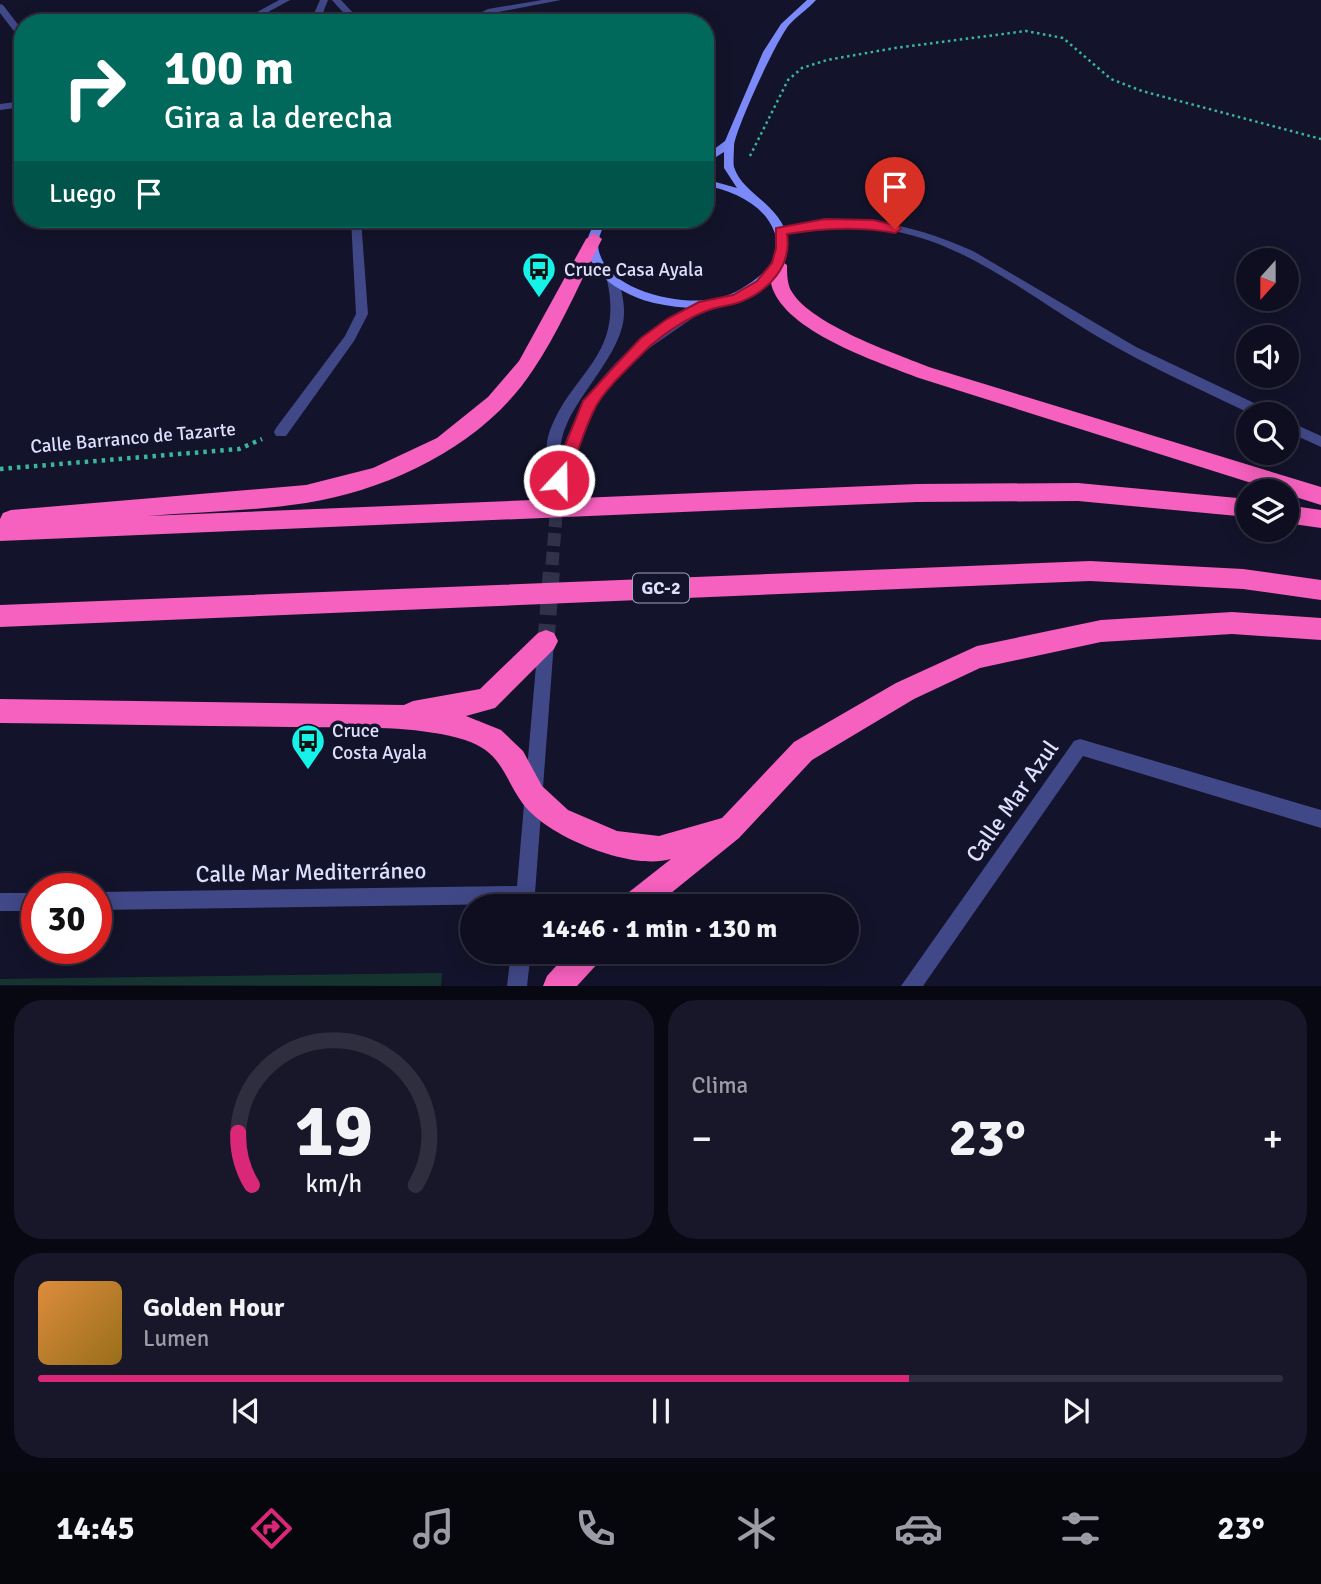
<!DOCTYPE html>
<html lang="es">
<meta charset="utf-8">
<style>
body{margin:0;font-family:Signika,sans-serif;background:#171729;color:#f1f3f6;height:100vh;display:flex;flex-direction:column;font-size:26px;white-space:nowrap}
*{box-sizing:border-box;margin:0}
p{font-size:23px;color:#9b9ca5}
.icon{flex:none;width:38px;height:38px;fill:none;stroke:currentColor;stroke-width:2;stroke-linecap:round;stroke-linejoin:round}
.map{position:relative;height:986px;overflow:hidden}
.details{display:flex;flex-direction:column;gap:14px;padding:14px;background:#080812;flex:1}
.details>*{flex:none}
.guide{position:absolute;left:14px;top:14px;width:700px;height:214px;border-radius:28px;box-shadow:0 4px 18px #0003,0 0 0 2px #2e2e3e;background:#00695c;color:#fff;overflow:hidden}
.needle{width:46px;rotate:201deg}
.buttons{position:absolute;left:1236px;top:248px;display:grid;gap:14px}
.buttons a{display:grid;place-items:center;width:63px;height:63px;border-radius:50%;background:#0e0e20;box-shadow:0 4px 18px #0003,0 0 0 2px #2e2e3e;font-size:35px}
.speed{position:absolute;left:21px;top:873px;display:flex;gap:14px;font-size:35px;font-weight:700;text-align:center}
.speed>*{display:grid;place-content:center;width:91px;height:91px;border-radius:50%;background:#0e0e20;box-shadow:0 4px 18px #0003,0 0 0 2px #2e2e3e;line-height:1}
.speed .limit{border:10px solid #d22;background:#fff;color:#111}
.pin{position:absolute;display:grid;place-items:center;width:60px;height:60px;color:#fff;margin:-72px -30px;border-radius:50% 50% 50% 0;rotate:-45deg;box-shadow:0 0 7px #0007}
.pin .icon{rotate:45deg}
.me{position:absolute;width:77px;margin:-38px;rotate:21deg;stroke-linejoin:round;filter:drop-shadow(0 0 5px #0008)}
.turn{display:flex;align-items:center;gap:24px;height:147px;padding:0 35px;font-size:32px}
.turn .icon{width:91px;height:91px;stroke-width:2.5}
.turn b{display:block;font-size:49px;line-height:60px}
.then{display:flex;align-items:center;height:66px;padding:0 35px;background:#0003;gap:14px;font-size:26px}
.big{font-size:52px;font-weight:800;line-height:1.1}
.details .tile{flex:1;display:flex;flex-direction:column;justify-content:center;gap:10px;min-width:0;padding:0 24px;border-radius:28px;background:#171729}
.details .dial{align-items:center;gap:0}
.dial svg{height:182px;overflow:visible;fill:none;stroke:#2e2e3e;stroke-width:7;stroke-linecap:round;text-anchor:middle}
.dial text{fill:#f1f3f6;stroke:none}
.song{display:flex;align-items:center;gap:21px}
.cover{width:84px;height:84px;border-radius:10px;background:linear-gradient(135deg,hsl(30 70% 55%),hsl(40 70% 35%))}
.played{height:7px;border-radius:4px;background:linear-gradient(90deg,#db2777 70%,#2e2e3e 70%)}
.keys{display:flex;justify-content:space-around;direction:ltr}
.heat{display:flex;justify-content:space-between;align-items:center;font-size:38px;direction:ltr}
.details .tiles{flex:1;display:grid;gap:14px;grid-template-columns:1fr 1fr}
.tile:last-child{grid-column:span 2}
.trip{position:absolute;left:460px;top:894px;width:399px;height:70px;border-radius:35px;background:#0e0e20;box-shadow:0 4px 18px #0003,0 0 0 2px #2e2e3e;font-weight:800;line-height:70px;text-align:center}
.tab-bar{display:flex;height:112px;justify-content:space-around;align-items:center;background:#06060d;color:#9b9ca5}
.tab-bar .icon{width:49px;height:49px}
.tab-bar .current{color:#db2777}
.tab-bar b{font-size:32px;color:#f1f3f6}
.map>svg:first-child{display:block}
.green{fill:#16342f}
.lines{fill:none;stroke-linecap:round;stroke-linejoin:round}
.street-tunnel-far1{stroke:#31324a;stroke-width:13;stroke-dasharray:13 6;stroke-linecap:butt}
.street-tunnel{stroke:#31324a;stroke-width:17;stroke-dasharray:17 9;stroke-linecap:butt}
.path-far1{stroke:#38b79d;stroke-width:2.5;stroke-dasharray:2.5 3.5;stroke-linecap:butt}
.path{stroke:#38b79d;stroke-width:4.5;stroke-dasharray:3.5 5;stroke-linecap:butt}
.lane{fill:#414887;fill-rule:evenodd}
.street{fill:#414887;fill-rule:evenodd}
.secondary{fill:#7b8af8;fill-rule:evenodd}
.highway{fill:#f660be;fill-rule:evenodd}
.route{fill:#e11d48;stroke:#92132f;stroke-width:2}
.labels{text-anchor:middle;stroke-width:7;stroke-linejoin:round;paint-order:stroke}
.shield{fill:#13132b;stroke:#a1a2be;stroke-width:2}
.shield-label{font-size:18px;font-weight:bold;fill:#dedffd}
.poi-label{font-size:19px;fill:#dedffd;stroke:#13132b;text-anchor:start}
.street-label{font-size:19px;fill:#dedffd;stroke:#13132b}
.near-street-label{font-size:23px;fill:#dedffd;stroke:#13132b}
</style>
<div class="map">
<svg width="1321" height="986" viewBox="0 0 1321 986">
<rect width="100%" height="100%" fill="#13132b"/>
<path class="green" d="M442 973 441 986 0 985V979Z"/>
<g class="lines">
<path class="street-tunnel-far1" d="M552 565 559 480"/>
<path class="street-tunnel" d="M546 641 552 563"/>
<path class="path-far1" d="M750 156 788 80 802 68 827 60 895 48 1026 31 1063 38 1111 79 1142 91 1321 139"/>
<path class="path" d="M0 469 239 449 262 439"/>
<path class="lane" d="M23 101V107L0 110V104Z"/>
<g class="street">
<path d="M279 0H290L248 23H237Z"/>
<path d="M320 0H328L319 23H310Z"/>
<path d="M332 0H341L355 15 371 23C352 23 344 14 332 0Z"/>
<path d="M542 0H561L493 13 472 23H460L488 9Z"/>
<path d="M0 4 3 5 23 31V40L20 39 0 13Z"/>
<path d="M351 219H361L368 314 354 341 286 436H276L274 432 276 428 345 336 356 314Z"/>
<path d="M849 220C894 221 932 233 973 251L1136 347 1271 411 1272 415H1253C1202 390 1149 367 1100 338 1031 298 963 239 881 229 847 225 814 229 780 235L774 231 776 228Z"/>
<path d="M613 276 619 280C622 294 626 308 623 323 614 368 557 412 561 454 587 379 632 340 700 303L704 302 710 306 645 351 605 392 587 421 566 480 564 484H554L552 480C550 467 544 451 548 437 567 374 625 359 607 280Z"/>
<path d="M1286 420 1321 436V447L1286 431Z"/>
<path d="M546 635 552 637 554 642 534 906H516V904L96 910V892L517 886 538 642 540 637Z"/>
<path d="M1080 739 1321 810V828L1083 756 923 986H901L1074 741Z"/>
<rect x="0" y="893" width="37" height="18"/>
<path d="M511 952H531L527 986H507Z"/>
</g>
<path class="secondary" d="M807 0H816C808 9 797 16 789 25 777 39 735 130 734 146 734 152 733 162 734 167 739 184 757 195 769 207 802 240 788 266 757 291 729 313 687 310 654 303 628 297 587 276 587 244 587 237 593 226 596 219H606C604 226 598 237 598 245 601 290 679 306 714 299 731 296 744 288 757 278 772 266 782 250 774 231 763 203 732 191 705 185V179L737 188 724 168V152L705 164V156L725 141 763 52 781 24Z"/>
<g class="highway">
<path d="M594 233 602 239C580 282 560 330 533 370 484 445 391 489 306 503 254 511 200 512 147 516L917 484 1078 483 1248 499V517L1078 501 917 502 0 541V519L3 513 11 510 306 485 373 468 437 438 488 397 519 361 586 239Z"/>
<path d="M778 259 787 265C787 273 787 285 792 292 812 325 896 354 932 368L1321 487V505L919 378C878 362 793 334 774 292 770 284 770 274 769 265Z"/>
<path d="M1286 505 1321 510V528L1286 523Z"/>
<path d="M1090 561 1243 569 1321 580V600L1243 589 1090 581 0 627V605Z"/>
<path d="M1232 612 1321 618V640L1232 634 1101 642 980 668 914 699 812 760 739 838 655 906H620L624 896 671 859C631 871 548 837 523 804 503 776 502 752 465 740 415 724 343 728 291 727 194 726 97 724 0 723V699L404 705 413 701 480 689 538 633 546 630 554 633 558 641 554 649 495 708 466 716 501 730 523 751 542 786 568 810 617 831 659 836 722 818 794 742 896 683 977 646 1101 620Z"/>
<path d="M569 952H603L599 962 577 986H543L547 976Z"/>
</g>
</g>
<path class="route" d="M825 219 873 220 899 226 901 229 895 233C858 226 824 228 787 234 792 266 769 291 740 302 730 306 719 306 709 310 689 317 666 332 650 346 634 362 603 390 594 410 582 434 576 461 564 485H553L551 480 583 401 611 370 641 338 667 319 699 302 733 295 757 281 772 263 776 248V228Z"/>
<defs>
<g id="bus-pin" transform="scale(1.75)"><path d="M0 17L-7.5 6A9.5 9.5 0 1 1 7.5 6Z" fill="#15f2e8" stroke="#13132b"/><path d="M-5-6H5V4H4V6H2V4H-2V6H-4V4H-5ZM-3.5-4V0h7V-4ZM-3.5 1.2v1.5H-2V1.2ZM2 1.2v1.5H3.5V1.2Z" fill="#111"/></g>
</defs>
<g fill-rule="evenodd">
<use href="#bus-pin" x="539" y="269"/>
<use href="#bus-pin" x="308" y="741"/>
</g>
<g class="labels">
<rect class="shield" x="633" y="573.5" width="56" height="29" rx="5"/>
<g class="shield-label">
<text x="661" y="594">GC-2</text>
</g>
<g class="poi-label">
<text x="564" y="276">Cruce Casa Ayala</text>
<text x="332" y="737">Cruce<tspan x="332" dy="22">Costa Ayala</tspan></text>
</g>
<g class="street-label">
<text transform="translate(133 437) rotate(-5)" y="7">Calle Barranco de Tazarte</text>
</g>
<g class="near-street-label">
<text transform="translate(1012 801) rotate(-55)" y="8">Calle Mar Azul</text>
<text transform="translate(311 872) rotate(-1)" y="8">Calle Mar Mediterráneo</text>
</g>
</g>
</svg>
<div class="buttons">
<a><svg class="needle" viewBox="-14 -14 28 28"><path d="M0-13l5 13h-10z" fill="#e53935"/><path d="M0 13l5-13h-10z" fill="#9b9ca5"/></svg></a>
<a><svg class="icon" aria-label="sound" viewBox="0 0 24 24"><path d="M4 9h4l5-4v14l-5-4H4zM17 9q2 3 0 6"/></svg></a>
<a><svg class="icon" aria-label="search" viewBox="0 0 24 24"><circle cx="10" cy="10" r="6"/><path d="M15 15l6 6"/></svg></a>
<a><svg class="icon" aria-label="layers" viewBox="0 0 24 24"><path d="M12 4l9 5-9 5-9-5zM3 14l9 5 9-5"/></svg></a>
</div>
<div class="speed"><div class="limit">30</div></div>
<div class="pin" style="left:895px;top:229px;background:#d93025"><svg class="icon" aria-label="arrive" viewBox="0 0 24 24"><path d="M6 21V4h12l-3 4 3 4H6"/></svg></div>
<svg class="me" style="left:559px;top:480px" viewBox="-20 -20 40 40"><circle r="17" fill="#e11d48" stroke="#fff" stroke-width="3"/><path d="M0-11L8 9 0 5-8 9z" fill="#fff"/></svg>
<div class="trip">14:46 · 1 min · 130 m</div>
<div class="guide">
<div class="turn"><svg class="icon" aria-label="right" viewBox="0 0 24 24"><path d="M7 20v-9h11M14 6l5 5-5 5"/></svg><div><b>100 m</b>Gira a la derecha</div></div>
<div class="then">Luego<svg class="icon" aria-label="arrive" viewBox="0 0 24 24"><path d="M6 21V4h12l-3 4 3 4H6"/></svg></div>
</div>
</div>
<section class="details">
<div class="tiles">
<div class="tile dial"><svg viewBox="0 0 100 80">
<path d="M14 69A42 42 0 1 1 86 69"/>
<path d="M14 69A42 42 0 0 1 8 46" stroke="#db2777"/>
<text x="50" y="56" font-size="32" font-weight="700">19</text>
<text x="50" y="72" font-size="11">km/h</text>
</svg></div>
<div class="tile"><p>Clima</p>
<div class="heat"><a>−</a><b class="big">23°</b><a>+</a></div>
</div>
<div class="tile">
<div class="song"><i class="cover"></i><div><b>Golden Hour</b><p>Lumen</p></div></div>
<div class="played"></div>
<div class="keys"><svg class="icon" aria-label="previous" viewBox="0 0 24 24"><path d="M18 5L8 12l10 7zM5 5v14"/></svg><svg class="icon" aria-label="pause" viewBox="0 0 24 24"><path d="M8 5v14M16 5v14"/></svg><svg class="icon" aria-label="next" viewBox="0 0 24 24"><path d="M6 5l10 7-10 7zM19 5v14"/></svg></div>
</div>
</div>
</section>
<nav class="tab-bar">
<b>14:45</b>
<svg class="icon current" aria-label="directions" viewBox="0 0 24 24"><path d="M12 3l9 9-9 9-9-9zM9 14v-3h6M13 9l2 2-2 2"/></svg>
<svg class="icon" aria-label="music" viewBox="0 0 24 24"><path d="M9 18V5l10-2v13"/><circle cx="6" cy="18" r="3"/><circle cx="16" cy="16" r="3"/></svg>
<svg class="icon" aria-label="phone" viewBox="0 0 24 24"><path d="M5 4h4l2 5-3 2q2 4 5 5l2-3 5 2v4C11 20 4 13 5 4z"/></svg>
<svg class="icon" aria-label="climate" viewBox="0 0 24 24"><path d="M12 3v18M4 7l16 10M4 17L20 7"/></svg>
<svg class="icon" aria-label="car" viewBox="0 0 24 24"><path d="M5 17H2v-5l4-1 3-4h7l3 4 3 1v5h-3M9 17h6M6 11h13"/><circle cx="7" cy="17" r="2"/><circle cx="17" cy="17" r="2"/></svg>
<svg class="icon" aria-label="filters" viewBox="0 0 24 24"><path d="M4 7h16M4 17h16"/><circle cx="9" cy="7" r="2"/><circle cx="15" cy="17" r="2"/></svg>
<b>23°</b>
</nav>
